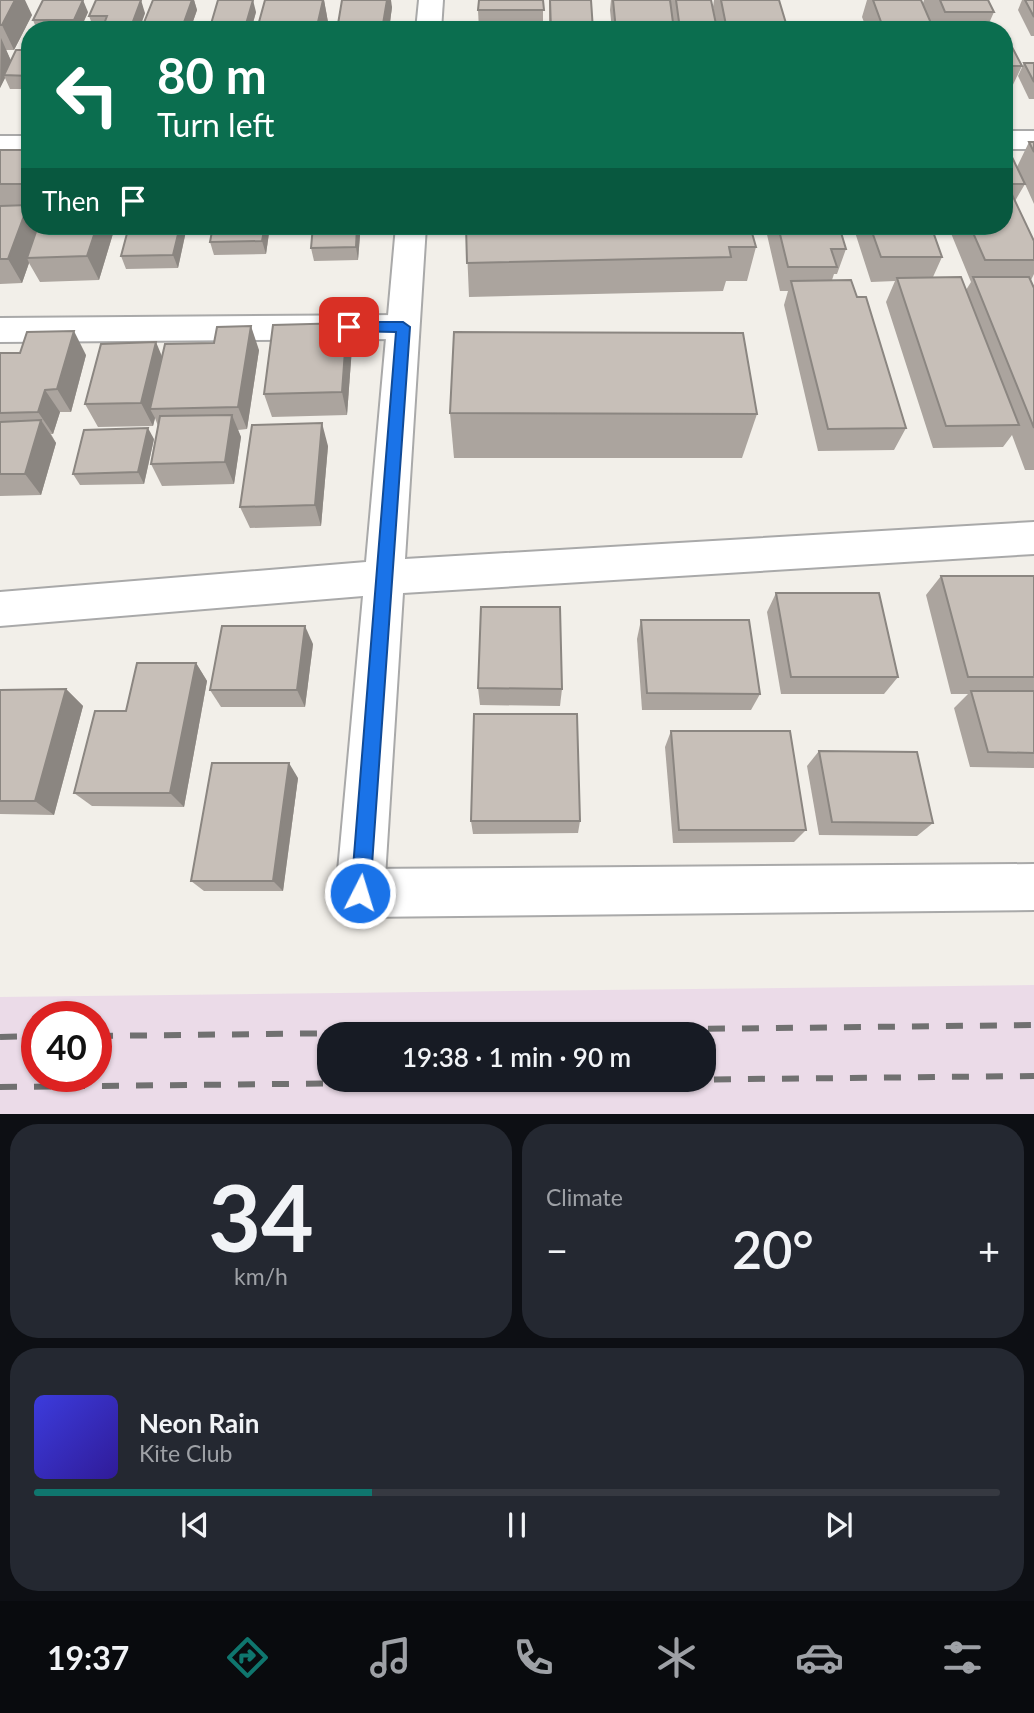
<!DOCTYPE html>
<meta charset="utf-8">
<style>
body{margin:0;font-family:Lato,sans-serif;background:#242831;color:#f1f3f6;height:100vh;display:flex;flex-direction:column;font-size:26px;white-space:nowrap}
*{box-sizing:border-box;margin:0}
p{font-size:23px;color:#9ea1a6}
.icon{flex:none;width:38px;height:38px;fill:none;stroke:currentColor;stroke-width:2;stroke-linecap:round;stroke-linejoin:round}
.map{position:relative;height:1114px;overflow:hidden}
.details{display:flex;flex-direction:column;gap:10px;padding:10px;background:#0d0f14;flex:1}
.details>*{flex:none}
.banner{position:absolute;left:21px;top:21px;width:992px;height:214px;border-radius:28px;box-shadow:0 2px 5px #0004;background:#0b6e4f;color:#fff;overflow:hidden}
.speed{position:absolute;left:21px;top:1001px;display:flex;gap:14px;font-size:35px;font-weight:700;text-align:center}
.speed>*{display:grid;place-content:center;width:91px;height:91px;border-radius:50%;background:#171b24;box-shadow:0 2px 5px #0004;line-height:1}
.speed .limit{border:10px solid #d22;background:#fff;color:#111}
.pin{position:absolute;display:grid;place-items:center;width:60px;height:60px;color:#fff;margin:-30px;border-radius:14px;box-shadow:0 4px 10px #0006}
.me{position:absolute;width:77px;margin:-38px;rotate:5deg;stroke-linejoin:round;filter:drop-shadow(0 0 5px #0008)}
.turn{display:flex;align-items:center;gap:24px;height:147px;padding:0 21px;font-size:32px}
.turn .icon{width:91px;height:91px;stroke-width:2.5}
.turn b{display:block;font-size:49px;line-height:60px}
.then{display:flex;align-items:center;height:66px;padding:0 21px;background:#0003;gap:14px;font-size:26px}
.big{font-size:52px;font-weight:600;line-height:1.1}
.details .widget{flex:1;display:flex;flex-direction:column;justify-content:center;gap:10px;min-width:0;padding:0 24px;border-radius:28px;background:#242831}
.details .dial{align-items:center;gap:0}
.dial b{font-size:91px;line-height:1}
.song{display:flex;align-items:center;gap:21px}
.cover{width:84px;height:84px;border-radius:10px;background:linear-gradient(135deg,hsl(240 70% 55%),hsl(250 70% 35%))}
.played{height:7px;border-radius:4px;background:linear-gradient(90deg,#0f766e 35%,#363941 35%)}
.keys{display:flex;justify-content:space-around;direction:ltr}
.heat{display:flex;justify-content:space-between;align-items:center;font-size:38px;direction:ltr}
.details .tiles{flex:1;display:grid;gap:10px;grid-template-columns:1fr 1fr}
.widget:last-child{grid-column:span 2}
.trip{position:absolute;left:317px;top:1022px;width:399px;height:70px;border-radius:28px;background:#171b24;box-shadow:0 2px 5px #0004;font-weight:600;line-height:70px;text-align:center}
.tabs{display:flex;height:112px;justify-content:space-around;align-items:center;background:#090b0e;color:#9ea1a6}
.tabs .icon{width:49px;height:49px}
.tabs .on{color:#0f766e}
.tabs b{font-size:32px;color:#f1f3f6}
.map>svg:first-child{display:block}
.industrial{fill:#ebdbe8;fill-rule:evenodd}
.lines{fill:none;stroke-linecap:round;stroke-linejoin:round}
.minor-casing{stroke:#a9a9a9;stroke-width:4}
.tertiary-casing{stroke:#a9a9a9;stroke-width:4}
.minor{fill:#fff;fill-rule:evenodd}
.tertiary{fill:#fff;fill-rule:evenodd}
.rail{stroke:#707070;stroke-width:6;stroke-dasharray:17 17;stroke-linecap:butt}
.wall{fill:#aba49e}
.shaded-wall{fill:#8b8681}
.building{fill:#c7bfb8;stroke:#8b8681;stroke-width:2}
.route{fill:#1a73e8;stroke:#114b97;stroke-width:2}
</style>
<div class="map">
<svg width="1034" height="1115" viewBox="0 0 1034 1115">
<rect width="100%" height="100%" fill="#f2efe9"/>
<path class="industrial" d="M1034 985V1114H0V997ZM37 1017H96V1076H37ZM329 1034H704V1080H329Z"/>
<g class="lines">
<g class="minor-casing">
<g id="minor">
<rect x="1004" y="131" width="30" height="18"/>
<rect x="0" y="136" width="30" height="18"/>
<path d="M403 315 415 319 419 327 415 335 403 339 0 342V318Z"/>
<path d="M1034 864V910L360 917 343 910 336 893 343 876 360 869Z"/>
</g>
</g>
<g class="tertiary-casing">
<g id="tertiary">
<path d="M419 0H443L441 30H416Z"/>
<path d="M396 226H426L405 559 1034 522V554L403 593 384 893 377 910 360 917 343 910 336 893 363 596 0 626V592L366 562Z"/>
</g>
</g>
<use href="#minor" class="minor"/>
<use href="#tertiary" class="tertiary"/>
<g class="rail">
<path d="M96 1036 1034 1025"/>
<path d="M0 1037 37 1036"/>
<path d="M0 1087 1034 1076"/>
</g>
</g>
<g class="wall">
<path d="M0 0 32 15 14 50H6L11 61 30 50V89H10L5 78 0 88Z"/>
<path d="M153 0H194L197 10 190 30H144L143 25Z"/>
<path d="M265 0H324L328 22 326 30H261L259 22Z"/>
<path d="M543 0V30H479L478 10Z"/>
<path d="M549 0H591L593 30H549Z"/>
<path d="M611 0H670V3V0H711L717 30H612L610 10Z"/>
<path d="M714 0H779L788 30H717L713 7Z"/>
<path d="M867 0H921L923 3 924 0H988L994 12 986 30H867L862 17Z"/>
<path d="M1022 0H1034V36H1031L1018 10Z"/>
<path d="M392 7 389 30H338V24Z"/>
<path d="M88 12 80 30H37L33 20Z"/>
<path d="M256 12 251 30H212L211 24Z"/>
<path d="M145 13 139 30 94 29 89 16Z"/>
<path d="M1004 32 1022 66 1010 91H1004Z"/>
<path d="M1024 63H1034V99H1029L1018 76Z"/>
<path d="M1029 142H1034V204L1025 184 1015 201 1034 241V274L1031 280 1034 288V470H1025L1012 435 1003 447 933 448 886 302 895 281 871 282 853 226H931L942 257 933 277 966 290 971 282 948 226H1004V155L1017 167Z"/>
<path d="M0 150H30V226L115 227 99 280 40 282 29 263 22 283 0 284Z"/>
<path d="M270 226 266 254 214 255 210 242Z"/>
<path d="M313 226H358L360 235 358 260 314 261 311 248Z"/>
<path d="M466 226 756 247 747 281H726L723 291 469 297Z"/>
<path d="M765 226H839L846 249 837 274H834L832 280 857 297 906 428 894 450 818 451 784 305 788 291H780Z"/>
<path d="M186 231 178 268 126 269 121 256Z"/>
<path d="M347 323 352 347 347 415 272 417 264 394Z"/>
<path d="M259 350 247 429 238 430 241 437 234 484 162 486 151 464 158 426 155 418 153 426 98 427 85 404 162 357Z"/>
<path d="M0 353 86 355 71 412H60L53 434H51L56 443 41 495 0 496Z"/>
<path d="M450 413 757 414 742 458H454Z"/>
<path d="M154 439 144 484 80 485 73 474Z"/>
<path d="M328 446 321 526 250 528 240 507Z"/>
<path d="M941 576H1034V768L970 767 954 708 968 694H951L926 595Z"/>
<path d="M776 593 898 677 884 694H781L767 612Z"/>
<path d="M641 620 760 694 751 710H642L637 639Z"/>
<path d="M313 644 305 707H221L210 690Z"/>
<path d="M196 663 207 681 184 807 92 806 74 793 126 711Z"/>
<path d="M478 688 562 689 560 706 480 705Z"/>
<path d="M66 689 83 706 54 815 0 814V690Z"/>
<path d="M671 731 806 830 794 842 673 843 665 747Z"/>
<path d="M819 751 933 823 917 836 819 835 807 766Z"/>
<path d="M298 778 283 891H204L191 881Z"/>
<path d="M471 821H580L578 833 473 834Z"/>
</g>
<g class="shaded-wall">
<path d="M15 0H25L32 15 14 50 2 25Z"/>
<path d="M83 0 88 12 80 30H78L74 20Z"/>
<path d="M141 0 145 13 139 30H134L132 24Z"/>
<path d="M192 0H194L197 10 190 30H185L183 25Z"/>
<path d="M253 0 256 12 251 30H248L246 24Z"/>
<path d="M323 0H324L328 22 326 30H320L318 22Z"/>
<path d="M387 0H391L392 7 389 30H384L383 24Z"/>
<path d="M1 38 12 63 4 75 5 78 0 88Z"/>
<path d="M28 205 30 209V226H38L27 258 29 263 22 283 8 259Z"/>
<path d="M97 226H114L115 227 99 280 87 256Z"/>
<path d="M180 226H184L186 231 178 268 173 255Z"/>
<path d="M265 226H270L266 254 262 241Z"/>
<path d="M357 226H358L360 235 358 260 356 247Z"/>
<path d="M347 323 352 347 347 415 342 392Z"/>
<path d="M251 326 259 350 247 429 238 407Z"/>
<path d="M74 331 86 355 71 412 57 389Z"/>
<path d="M156 342 166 366 150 409 155 418 153 426 141 403Z"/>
<path d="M45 390 60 412 53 434 38 412Z"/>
<path d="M232 415 241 437 234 484 225 462Z"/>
<path d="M41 420 56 443 41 495 25 474Z"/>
<path d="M322 423 328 446 321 526 315 505Z"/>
<path d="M148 428 154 439 144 484 138 472Z"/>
<path d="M305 626 313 644 305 707 297 690Z"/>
<path d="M196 663 207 681 184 807 170 793Z"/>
<path d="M66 689 83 706 54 815 35 801Z"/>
<path d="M289 763 298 778 283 891 273 881Z"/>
</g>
<g class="building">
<path d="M0 0H15L2 25H0Z"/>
<path d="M43 0H83L74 20H33Z"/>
<path d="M96 0H141L132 24H104L107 16H89Z"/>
<path d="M153 0H192L183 25H143Z"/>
<path d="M218 0H253L246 24H211Z"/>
<path d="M265 0H323L318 22H259Z"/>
<path d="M342 0H387L383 24H338Z"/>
<path d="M479 0H543L544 10H478Z"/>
<path d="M550 0H591L593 30H551Z"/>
<path d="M613 0H670L674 30H616Z"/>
<path d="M676 0H711L717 29H680Z"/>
<path d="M721 0H779L788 30H727Z"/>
<path d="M873 0H921L934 30H884Z"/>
<path d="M940 0H988L994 12H945Z"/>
<path d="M1025 0H1034V17Z"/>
<path d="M1004 32 1022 66H1004Z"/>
<path d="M16 50H30V76L4 75Z"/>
<path d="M1024 63H1034V82Z"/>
<path d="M1029 142H1034V152Z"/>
<rect x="0" y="150" width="30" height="34"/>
<path d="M1004 155H1011L1025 184H1007L1034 241V260H985L970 226H1004Z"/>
<path d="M28 205 8 259H0V206Z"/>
<path d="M38 226H97L87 256 27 258Z"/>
<path d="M129 226H180L173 255 121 256Z"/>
<path d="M213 226H265L262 241 210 242Z"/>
<path d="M313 226H357L356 247 311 248Z"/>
<path d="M466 226H750L756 247H729L731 257 467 263Z"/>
<path d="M778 226H839L846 249H831L837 267H788Z"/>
<path d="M870 226H931L942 257H881Z"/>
<path d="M961 277 1019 425 946 426 897 278Z"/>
<path d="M973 277H1029L1034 288V428Z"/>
<path d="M851 280 857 297H866L906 428 828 429 791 281Z"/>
<path d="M347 323 342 392 264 394 273 325Z"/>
<path d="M251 326 238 407 150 409 165 344 214 343 217 327Z"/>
<path d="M74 331 57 389 45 390 38 412 0 413V353H20L27 332Z"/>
<path d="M454 332 743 333 757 414 450 413Z"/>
<path d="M156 342 141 403 85 404 101 344Z"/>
<path d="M232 415 225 462 151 464 160 416Z"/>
<path d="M41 420 25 474H0V422Z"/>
<path d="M322 423 315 505 240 507 252 425Z"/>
<path d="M148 428 138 472 73 474 84 430Z"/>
<path d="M941 576H1034V677H968Z"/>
<path d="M776 593H879L898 677H791Z"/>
<path d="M481 607H560L562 689 478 688Z"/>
<path d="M641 620H749L760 694 647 693Z"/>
<path d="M222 626H305L297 690H210Z"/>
<path d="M137 663H196L170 793H74L95 711H126Z"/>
<path d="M66 689 35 801H0V690Z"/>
<path d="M971 691H1034V753L988 752Z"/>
<path d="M474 714H577L580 821H471Z"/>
<path d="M671 731H790L806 830H679Z"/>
<path d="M819 751 917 752 933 823 832 822Z"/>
<path d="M212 763H289L273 881H191Z"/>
</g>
<path class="route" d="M349 322H403L410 327 370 893 367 900 360 903 353 900 351 893 396 332 345 331V324Z"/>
</svg>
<div class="speed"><div class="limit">40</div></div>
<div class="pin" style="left:349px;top:327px;background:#d93025"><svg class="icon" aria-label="arrive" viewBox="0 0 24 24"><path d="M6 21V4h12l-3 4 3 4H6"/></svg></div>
<svg class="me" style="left:360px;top:893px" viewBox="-20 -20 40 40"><circle r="17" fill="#1a73e8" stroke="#fff" stroke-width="3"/><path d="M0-11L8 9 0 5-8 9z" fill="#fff"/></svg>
<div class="trip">19:38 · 1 min · 90 m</div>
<div class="banner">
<div class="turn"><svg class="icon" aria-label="left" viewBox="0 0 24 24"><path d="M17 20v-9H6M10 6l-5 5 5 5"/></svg><div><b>80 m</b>Turn left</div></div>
<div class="then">Then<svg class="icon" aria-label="arrive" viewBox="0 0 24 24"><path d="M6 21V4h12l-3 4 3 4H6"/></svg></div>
</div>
</div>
<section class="details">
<div class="tiles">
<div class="widget dial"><b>34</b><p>km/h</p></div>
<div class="widget"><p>Climate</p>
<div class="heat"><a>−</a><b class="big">20°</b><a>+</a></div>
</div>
<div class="widget">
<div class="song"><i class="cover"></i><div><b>Neon Rain</b><p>Kite Club</p></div></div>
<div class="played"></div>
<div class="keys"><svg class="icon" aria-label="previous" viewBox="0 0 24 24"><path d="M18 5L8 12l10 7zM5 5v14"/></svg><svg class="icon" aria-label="pause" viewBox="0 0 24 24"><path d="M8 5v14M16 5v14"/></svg><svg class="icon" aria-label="next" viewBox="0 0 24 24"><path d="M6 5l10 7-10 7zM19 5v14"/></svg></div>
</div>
</div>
</section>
<nav class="tabs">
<b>19:37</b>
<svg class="icon on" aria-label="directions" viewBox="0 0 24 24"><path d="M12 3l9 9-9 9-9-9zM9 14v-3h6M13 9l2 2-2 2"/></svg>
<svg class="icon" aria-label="music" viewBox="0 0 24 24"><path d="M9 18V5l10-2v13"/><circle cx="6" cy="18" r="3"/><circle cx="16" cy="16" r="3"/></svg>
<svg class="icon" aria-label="phone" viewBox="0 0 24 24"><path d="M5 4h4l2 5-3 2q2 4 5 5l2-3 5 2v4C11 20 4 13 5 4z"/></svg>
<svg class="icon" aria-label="climate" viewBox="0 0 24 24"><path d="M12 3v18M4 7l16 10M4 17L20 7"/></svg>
<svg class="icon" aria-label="car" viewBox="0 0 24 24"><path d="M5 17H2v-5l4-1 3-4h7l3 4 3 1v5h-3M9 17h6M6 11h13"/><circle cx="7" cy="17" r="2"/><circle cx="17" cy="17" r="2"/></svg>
<svg class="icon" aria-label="filters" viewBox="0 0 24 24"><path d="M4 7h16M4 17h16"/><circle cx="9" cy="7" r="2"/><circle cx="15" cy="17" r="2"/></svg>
</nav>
